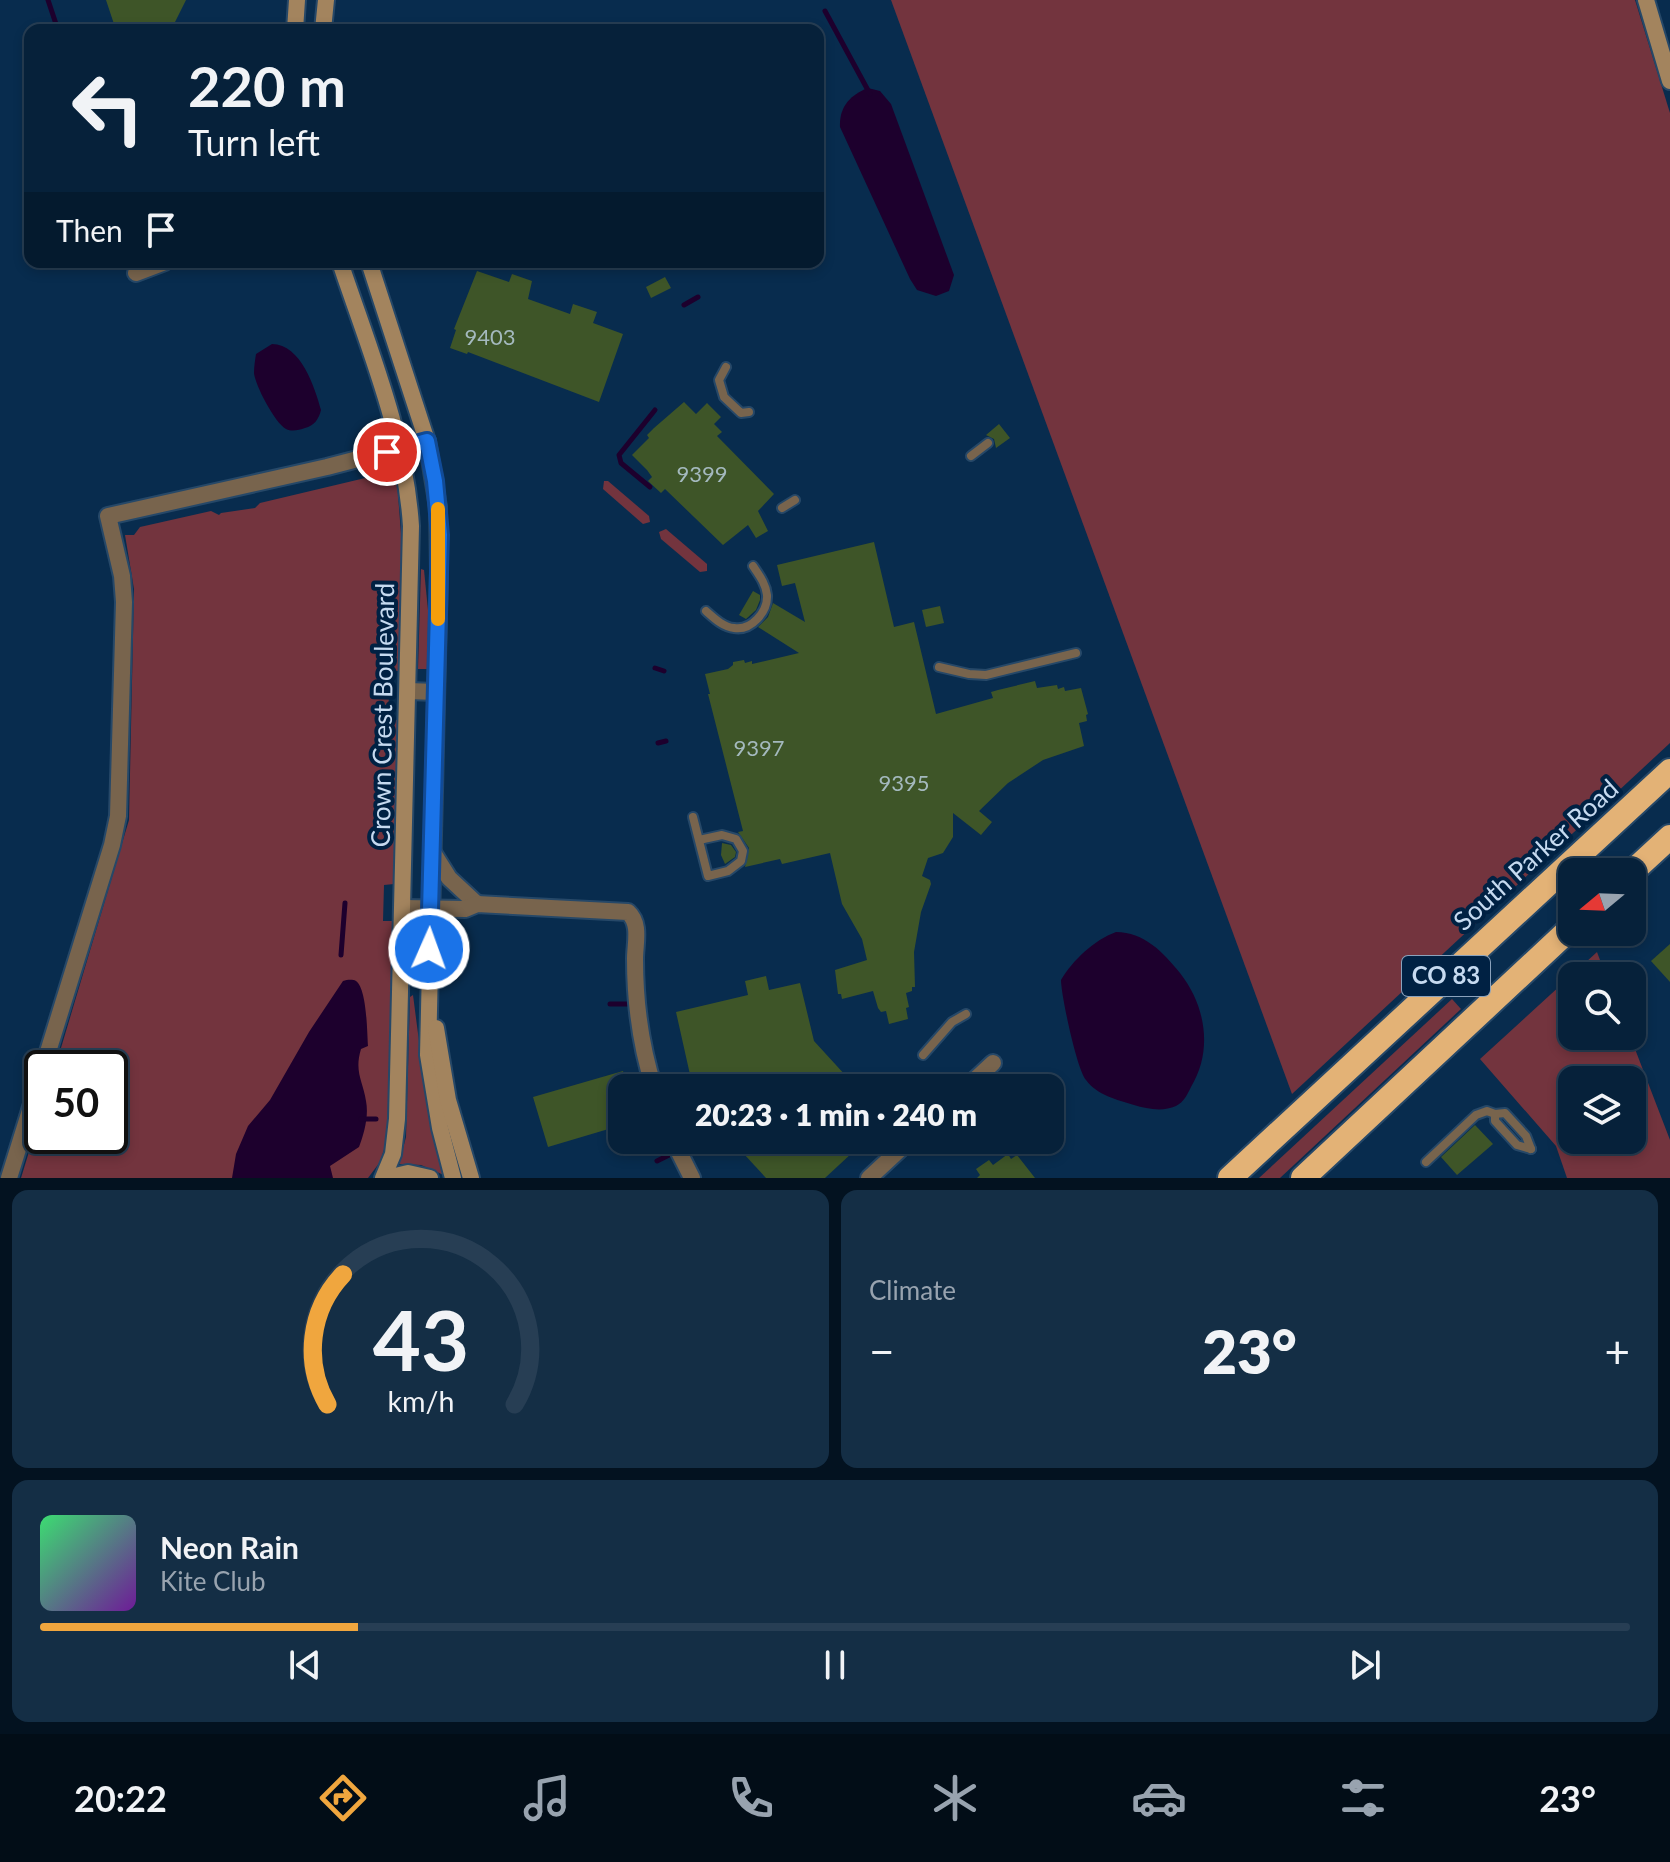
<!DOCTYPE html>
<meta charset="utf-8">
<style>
body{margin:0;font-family:Lato,sans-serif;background:#142e45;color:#f1f3f6;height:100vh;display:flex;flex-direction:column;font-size:30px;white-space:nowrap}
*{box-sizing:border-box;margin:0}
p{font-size:26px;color:#98a3af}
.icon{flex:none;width:44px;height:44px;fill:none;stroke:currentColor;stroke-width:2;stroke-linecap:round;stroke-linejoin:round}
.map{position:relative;height:1178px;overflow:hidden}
.sheet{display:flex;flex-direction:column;gap:12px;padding:12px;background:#031220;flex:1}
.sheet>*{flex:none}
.top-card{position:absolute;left:24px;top:24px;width:800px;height:244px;border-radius:16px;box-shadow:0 4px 12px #0003,0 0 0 2px #273e54;background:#06213a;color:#f1f3f6;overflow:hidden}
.needle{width:52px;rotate:251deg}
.fabs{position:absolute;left:1558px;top:858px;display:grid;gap:16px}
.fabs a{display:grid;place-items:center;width:88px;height:88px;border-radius:16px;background:#06213a;box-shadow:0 4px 12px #0003,0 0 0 2px #273e54;font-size:40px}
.speed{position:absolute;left:24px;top:1050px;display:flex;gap:16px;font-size:40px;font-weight:700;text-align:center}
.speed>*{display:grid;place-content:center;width:104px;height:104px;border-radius:50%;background:#06213a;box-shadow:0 4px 12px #0003,0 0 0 2px #273e54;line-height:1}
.speed .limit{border:4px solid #111;border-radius:12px;background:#fff;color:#111}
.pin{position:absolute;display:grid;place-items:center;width:68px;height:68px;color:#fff;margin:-34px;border:4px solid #fff;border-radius:50%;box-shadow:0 2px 8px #0007}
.me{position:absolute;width:88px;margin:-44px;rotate:2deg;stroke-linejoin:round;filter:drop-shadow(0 0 6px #0008)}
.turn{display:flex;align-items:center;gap:28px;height:168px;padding:0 32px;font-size:36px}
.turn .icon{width:104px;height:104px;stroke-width:2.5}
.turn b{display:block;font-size:56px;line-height:68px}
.then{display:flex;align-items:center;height:76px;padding:0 32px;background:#0003;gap:16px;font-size:30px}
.big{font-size:60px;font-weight:800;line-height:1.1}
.sheet .tile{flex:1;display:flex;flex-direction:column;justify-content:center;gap:12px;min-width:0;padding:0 28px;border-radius:16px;background:#142e45}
.sheet .dial{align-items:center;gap:0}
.dial svg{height:208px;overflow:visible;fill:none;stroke:#273e54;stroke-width:7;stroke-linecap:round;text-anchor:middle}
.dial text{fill:#f1f3f6;stroke:none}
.song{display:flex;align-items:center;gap:24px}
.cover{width:96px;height:96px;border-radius:12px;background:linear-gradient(135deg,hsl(140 70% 55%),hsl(280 70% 35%))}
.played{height:8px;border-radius:4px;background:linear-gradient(90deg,#f0a63e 20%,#273e54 20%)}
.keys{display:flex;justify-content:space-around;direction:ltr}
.heat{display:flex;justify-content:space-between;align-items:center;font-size:44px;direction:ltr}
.sheet .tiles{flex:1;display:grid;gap:12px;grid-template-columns:1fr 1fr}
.tile:last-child{grid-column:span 2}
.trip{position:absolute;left:608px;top:1074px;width:456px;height:80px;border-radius:16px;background:#06213a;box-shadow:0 4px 12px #0003,0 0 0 2px #273e54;font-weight:800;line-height:80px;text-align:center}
.menu{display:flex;height:128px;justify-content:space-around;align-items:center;background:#020d17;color:#98a3af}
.menu .icon{width:56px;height:56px}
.menu .on{color:#f0a63e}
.menu b{font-size:36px;color:#f1f3f6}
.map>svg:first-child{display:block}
.green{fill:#73343e;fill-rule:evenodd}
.water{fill:#1d002d}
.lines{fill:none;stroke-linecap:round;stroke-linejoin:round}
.stream{stroke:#1d002d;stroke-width:5}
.building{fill:#3e5528}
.lane-casing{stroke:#264868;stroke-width:12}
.street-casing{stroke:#264868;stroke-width:20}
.secondary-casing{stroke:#264868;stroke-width:20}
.highway-casing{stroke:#264868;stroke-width:28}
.lane{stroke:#78644d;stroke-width:8}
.street{stroke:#78644d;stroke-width:16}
.secondary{stroke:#a3845e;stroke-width:16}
.highway{stroke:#e3b276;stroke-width:24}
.route-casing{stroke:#114b97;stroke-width:20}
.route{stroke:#1a73e8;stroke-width:14}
.slow{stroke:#f59e0b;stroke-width:14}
.labels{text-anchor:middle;stroke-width:8;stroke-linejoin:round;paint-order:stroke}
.number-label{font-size:22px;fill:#a4b9be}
.shield{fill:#002143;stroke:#8ba2bc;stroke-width:2}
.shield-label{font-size:24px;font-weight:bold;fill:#c6daf0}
.street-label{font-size:26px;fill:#c6daf0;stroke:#002143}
</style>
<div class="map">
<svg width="1670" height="1178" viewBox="0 0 1670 1178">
<rect width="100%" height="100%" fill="#082c4e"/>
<g class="green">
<path d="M891 0H1635L1670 113V743L1292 1094Z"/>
<path d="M382 474 394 475 397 481 403 560 400 665 398 671H390L388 719 398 720 394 884 384 885 383 921H393L387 1140 380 1162 368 1178H21L42 1109V1136H110V1068H55L129 820 134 589 125 535H134L140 527 211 511 219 515 221 513 255 508 260 503Z"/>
<path d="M604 481H608L649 516 650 522 643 524 603 489Z"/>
<path d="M666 529 707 564V571L700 572 661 539 659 532Z"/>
<path d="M421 569 424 570 429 620 428 669H418Z"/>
<path d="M1597 952 1606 976H1572V1036H1630L1670 1140V1178H1567L1556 1146 1480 1059ZM1572 1080H1632V1140H1572Z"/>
<path d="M413 995 426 1095 446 1176 421 1165 399 1164 406 1137 410 997Z"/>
<path d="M1452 999 1461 1009 1280 1178H1259Z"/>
</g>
<g class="water">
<path d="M868 88 880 91 891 104 954 275 949 291 936 296 917 290 910 279 840 127C839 107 850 95 868 88Z"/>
<path d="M272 344C301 344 315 388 321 410 319 419 314 426 305 428 299 430 292 432 286 429 275 423 255 385 254 373 254 367 255 360 256 354Z"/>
<path d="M1116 932C1144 932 1163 952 1180 973 1206 1006 1213 1051 1191 1087 1187 1095 1184 1102 1176 1106 1163 1112 1147 1109 1134 1105 1117 1100 1097 1095 1086 1080 1077 1070 1061 995 1061 980 1073 960 1094 940 1116 932Z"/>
<path d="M343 981C347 980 352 979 356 981 367 989 367 1032 368 1046L361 1049C354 1072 363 1081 366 1101 369 1116 364 1134 359 1147L330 1166 333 1178H232L236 1154 248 1126 270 1100 309 1032Z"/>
</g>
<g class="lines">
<g class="stream">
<path d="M48 0 58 30"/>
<path d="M825 11 870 94"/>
<path d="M684 305 698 297"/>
<path d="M650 487 621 463 619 455 655 410"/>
<path d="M655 668 664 671"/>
<path d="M658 743 666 741"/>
<path d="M341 955 345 903"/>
<path d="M610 1004H628"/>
<path d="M866 1085 869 1088"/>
<path d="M361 1119H376"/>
<path d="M657 1161 669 1155"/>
</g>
</g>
<g class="building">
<path d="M106 0H186L171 30H116Z"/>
<path d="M477 271 509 282 512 274 532 281 528 299 570 314 573 304 597 312 593 323 623 334 599 402 468 352 467 354 450 348 456 330 454 329Z"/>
<path d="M665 277 671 288 651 298 646 287Z"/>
<path d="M684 402 696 414 707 403 721 417 714 424 722 432 717 436 774 494 758 511 768 531 756 538 748 525 723 545 665 489 661 493 648 481 652 477 647 470 632 455 649 438 647 435 654 428Z"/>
<path d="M999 424 1010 438 996 448 994 439 986 435Z"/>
<path d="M874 542 894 627 914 622 936 714 993 698 991 692 998 690 1035 681 1037 688 1057 685 1058 689 1064 687 1065 691 1081 688 1088 714 1086 715 1087 721 1079 723 1084 746 1043 760 1008 783 979 811 992 822 981 835 953 813V837L943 853 928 858 922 876 930 880 931 884 921 912 914 952 915 987H912V991L906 993 909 1007 906 1008 908 1019 889 1024 886 1011 881 1012 878 1008 873 991 842 999 841 994H838L835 970 867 960 862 939 842 904 830 853 782 864 780 859 745 867 749 848 738 832 743 831 708 694H710L705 674 728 669 733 665V662L744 660 745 663 752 661V664L799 653 758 627 768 617 773 603 805 622 795 583 782 586 777 565Z"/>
<path d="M753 591 760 595V600L756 610 746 619 739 615Z"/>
<path d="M940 606 944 623 926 627 922 610Z"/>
<path d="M722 843 731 845 736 852 735 857 725 864 721 855Z"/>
<path d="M1670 944V982L1651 961Z"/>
<path d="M766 976 769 990 800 983 814 1041 857 1088H693L676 1012 748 995 745 981Z"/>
<path d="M623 1071 628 1088H622V1125L548 1147 533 1097Z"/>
<path d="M1475 1125 1493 1144 1457 1175 1441 1157Z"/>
<path d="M731 1140H866L825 1178H766Z"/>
<path d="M1008 1154 1011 1159 1017 1155 1035 1178H977L980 1175 976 1169 989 1160 993 1165Z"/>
</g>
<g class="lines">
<g class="lane-casing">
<g id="lane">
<path d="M726 367 719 380 724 397 741 413 749 412"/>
<path d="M971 456 988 443"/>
<path d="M782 508 795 500"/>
<path d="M706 611C714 618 723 627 734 628 751 631 768 612 767 595 766 584 759 575 753 566"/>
<path d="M939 667 969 674 986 675 1076 653"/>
<path d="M693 817 708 876 728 871 741 861 743 851 736 839 722 835 699 840"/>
<path d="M923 1055 952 1022 966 1014"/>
<path d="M1495 1114V1121L1517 1145 1531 1149"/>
<path d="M985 1140 993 1149"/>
<path d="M1426 1162 1476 1115 1487 1111 1495 1114 1505 1113 1526 1136 1531 1149"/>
</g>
</g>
<g class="street-casing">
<g id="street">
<path d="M136 273 165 262"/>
<path d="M408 691 436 692"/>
<path d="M432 851 449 878 477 904"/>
<path d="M403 908 465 909 477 904 628 912C641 924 635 943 635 959 635 1002 641 1047 654 1088"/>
<path d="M43 1068 112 845 118 816 124 602 122 576 108 516 327 467 427 441"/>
<path d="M966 1088 993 1063"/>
<path d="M673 1140 692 1178"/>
<path d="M9 1178 42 1072"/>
<path d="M869 1178 910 1140"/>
</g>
</g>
<g class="secondary-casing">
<g id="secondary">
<path d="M1646 0 1670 81"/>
<path d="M295 30 297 0"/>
<path d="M323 30 326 0"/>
<path d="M340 262C369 349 405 434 411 526L397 1119 393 1154 383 1178"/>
<path d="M369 262 427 441 438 507 439 571 428 1055 440 1128 453 1178"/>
<path d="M436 1028 448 1100 471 1178"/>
<path d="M387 1178 408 1173 430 1178"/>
</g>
</g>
<g class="highway-casing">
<g id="highway">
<path d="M1632 872 1670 837"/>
<path d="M1230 1178 1670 771"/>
<path d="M1303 1178 1572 927"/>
</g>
</g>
<use href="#lane" class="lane"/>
<use href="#street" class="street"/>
<use href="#secondary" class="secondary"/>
<use href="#highway" class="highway"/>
</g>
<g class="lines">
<g class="route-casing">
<path id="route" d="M387 452 427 441 435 481 440 535 429 949"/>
</g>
<use href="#route" class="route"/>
<path class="slow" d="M438 509V619"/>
</g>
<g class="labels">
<g class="number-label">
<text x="490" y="345">9403</text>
<text x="702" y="482">9399</text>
<text x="759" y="756">9397</text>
<text x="904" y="791">9395</text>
</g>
<rect class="shield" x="1402" y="956" width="88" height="40" rx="6"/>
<g class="shield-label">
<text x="1446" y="984">CO 83</text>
</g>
<g class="street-label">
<text transform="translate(383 715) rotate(-89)" y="9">Crown Crest Boulevard</text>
<text transform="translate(1536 855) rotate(-42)" y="9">South Parker Road</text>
</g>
</g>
</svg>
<div class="fabs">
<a><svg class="needle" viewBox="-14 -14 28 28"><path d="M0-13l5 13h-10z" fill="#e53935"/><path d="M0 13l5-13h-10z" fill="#98a3af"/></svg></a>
<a><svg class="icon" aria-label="search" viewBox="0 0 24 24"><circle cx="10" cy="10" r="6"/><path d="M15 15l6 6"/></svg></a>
<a><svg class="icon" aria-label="layers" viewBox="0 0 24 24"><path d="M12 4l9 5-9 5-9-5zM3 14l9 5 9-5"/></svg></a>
</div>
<div class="speed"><div class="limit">50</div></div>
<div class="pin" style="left:387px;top:452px;background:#d93025"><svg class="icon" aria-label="arrive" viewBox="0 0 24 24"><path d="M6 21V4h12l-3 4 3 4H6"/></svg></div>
<svg class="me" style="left:429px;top:949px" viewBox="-20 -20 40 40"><circle r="17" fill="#1a73e8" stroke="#fff" stroke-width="3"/><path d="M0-11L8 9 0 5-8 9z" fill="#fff"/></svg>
<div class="trip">20:23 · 1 min · 240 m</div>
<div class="top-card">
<div class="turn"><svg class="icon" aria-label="left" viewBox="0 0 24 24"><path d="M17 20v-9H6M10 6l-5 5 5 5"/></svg><div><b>220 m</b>Turn left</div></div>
<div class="then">Then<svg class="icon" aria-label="arrive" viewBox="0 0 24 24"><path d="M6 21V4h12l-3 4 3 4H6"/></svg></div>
</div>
</div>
<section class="sheet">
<div class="tiles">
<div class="tile dial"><svg viewBox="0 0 100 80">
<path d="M14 69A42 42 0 1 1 86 69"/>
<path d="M14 69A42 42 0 0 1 20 19" stroke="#f0a63e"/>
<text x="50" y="56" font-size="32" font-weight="700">43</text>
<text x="50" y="72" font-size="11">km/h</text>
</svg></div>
<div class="tile"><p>Climate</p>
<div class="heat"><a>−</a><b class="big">23°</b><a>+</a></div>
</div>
<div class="tile">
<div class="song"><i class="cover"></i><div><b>Neon Rain</b><p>Kite Club</p></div></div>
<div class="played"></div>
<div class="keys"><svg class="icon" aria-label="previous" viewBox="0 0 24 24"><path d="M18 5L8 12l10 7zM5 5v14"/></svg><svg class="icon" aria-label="pause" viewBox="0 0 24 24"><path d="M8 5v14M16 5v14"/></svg><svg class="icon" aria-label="next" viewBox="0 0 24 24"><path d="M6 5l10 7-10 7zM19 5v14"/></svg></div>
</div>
</div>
</section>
<nav class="menu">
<b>20:22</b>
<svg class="icon on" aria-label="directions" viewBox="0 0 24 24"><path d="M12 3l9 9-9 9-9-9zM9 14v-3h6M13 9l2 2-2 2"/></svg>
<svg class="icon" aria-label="music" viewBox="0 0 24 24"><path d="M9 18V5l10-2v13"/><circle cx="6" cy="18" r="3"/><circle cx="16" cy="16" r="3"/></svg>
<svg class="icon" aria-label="phone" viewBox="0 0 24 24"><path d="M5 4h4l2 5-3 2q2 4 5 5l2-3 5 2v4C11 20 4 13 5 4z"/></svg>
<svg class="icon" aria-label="climate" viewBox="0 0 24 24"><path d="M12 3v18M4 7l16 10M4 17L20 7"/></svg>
<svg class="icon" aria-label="car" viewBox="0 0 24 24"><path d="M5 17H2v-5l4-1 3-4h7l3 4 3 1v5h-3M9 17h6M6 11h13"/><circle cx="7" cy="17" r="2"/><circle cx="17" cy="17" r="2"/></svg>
<svg class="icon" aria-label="filters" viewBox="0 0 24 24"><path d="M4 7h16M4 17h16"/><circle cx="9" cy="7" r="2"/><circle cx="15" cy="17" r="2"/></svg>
<b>23°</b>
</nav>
